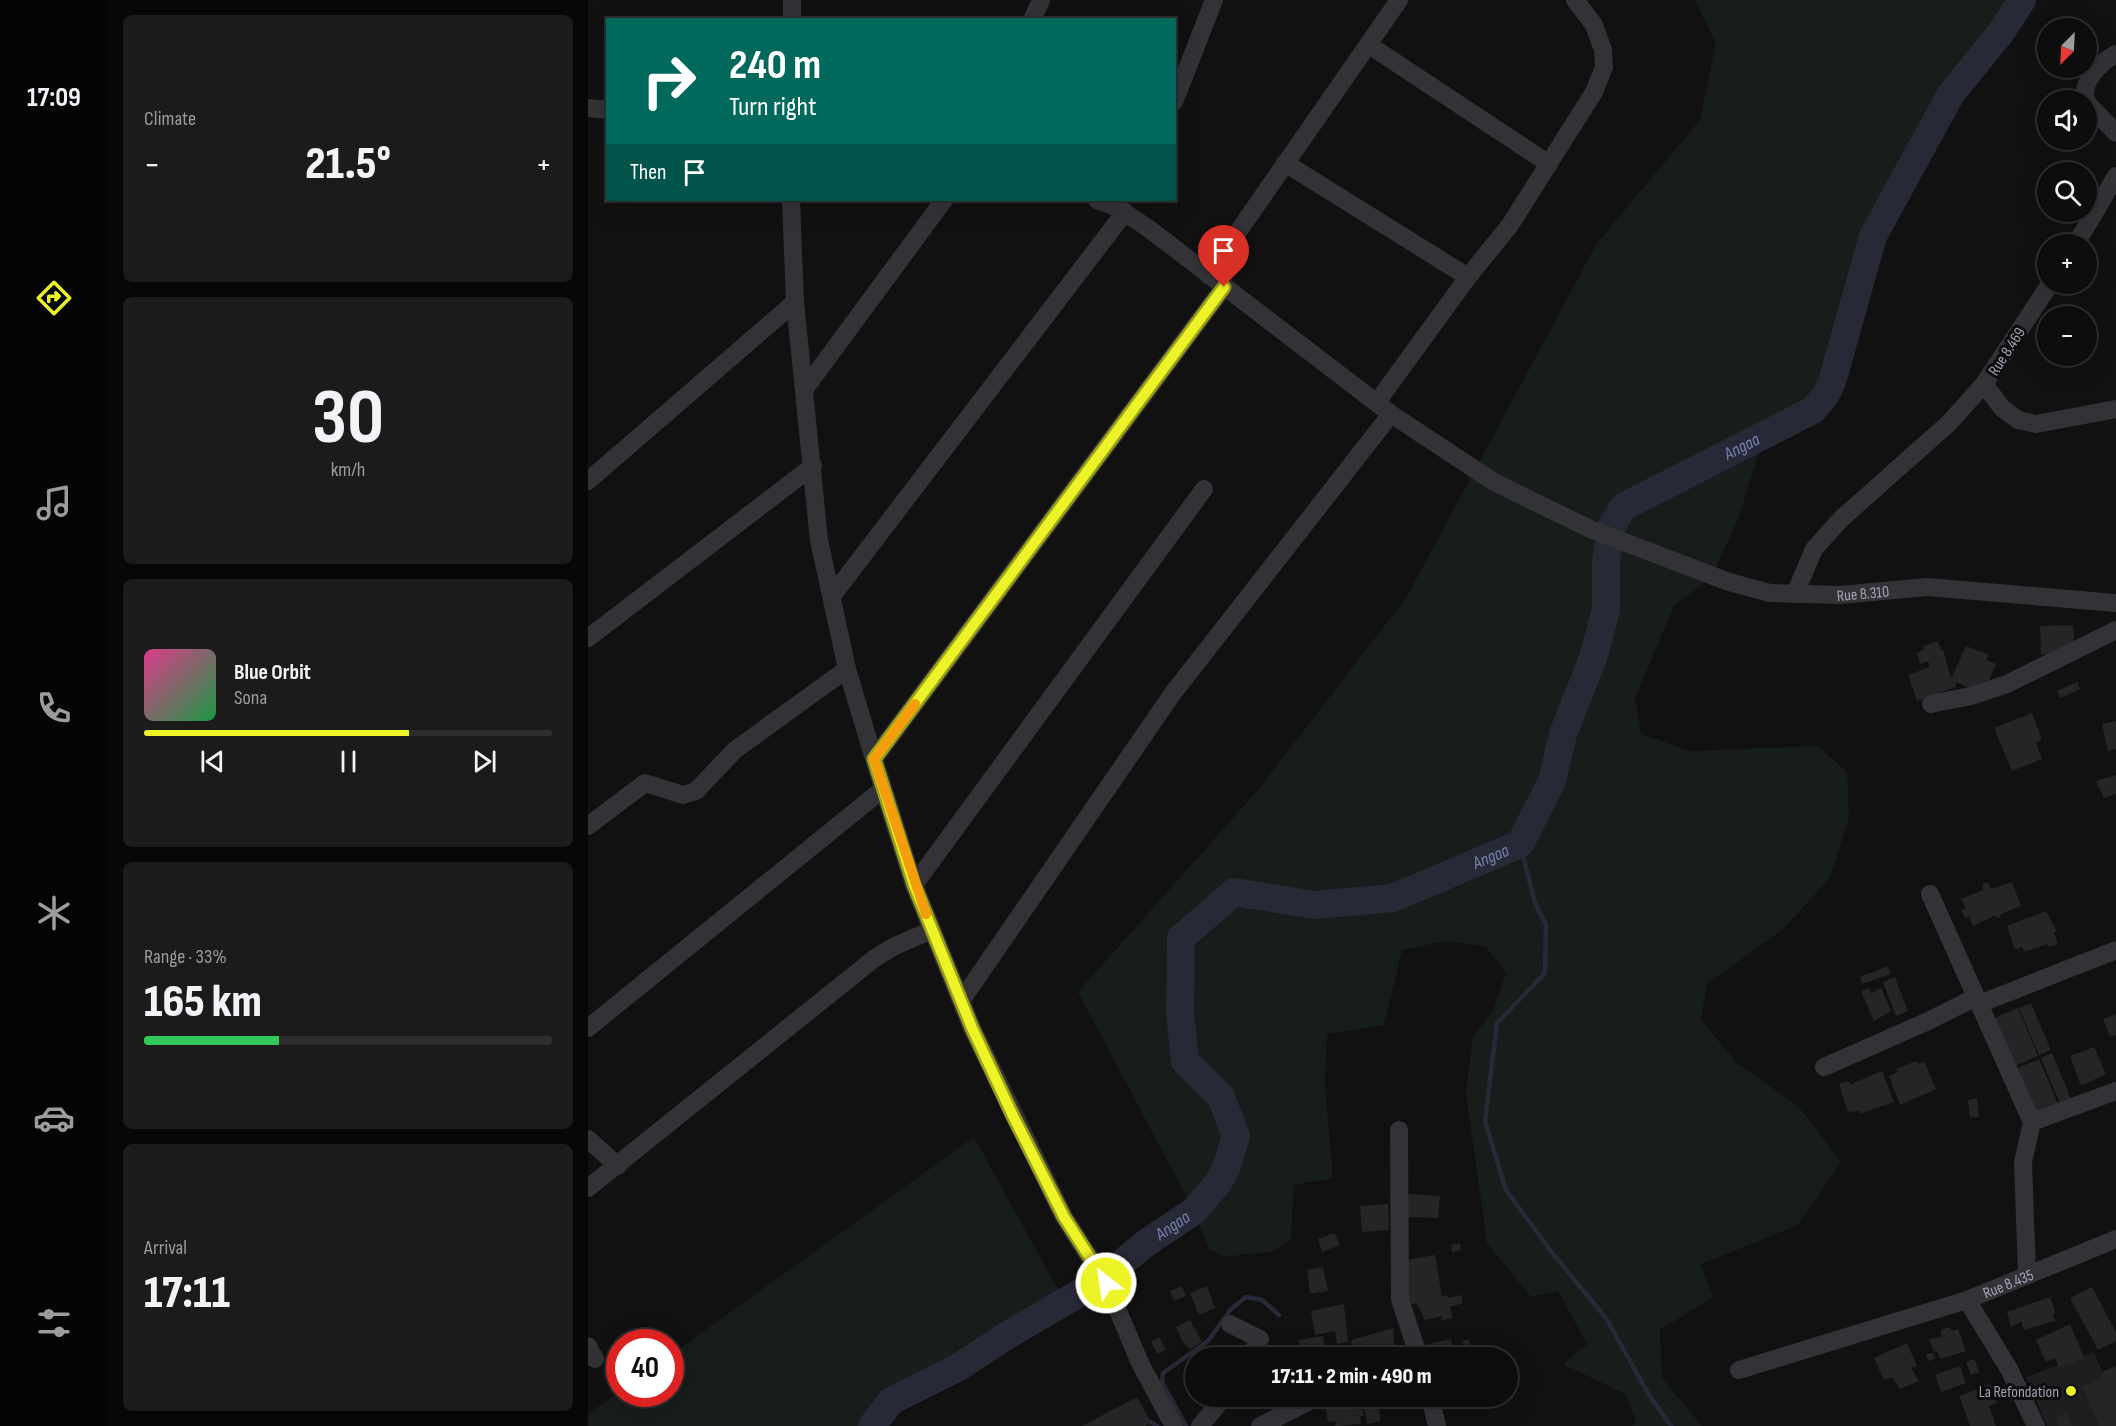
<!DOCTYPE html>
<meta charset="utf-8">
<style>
body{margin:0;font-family:"Sofia Sans Condensed",sans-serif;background:#1b1b1c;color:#f1f3f6;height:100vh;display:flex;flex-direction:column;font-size:22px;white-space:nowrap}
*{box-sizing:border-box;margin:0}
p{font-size:20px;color:#9a9c9e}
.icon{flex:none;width:33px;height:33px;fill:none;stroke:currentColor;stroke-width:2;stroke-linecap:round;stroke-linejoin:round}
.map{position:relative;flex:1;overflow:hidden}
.side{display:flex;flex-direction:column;gap:15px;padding:15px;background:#070708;width:480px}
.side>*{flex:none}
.top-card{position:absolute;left:18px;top:18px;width:570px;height:183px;border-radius:0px;box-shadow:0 6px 24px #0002,0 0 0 2px #2d2d2e;background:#00695c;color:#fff;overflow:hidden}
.needle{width:39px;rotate:204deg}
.fabs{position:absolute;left:1449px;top:18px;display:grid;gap:12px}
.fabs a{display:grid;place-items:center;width:60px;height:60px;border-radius:50%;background:#0d0d0e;box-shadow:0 6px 24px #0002,0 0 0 2px #2d2d2e;font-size:30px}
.speed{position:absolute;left:18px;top:1329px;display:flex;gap:12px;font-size:30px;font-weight:700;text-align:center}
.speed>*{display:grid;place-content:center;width:78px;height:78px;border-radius:50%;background:#0d0d0e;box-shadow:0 6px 24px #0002,0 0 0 2px #2d2d2e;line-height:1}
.speed .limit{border:9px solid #d22;background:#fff;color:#111}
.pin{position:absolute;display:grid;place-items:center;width:51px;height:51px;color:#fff;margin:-62px -26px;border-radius:50% 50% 50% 0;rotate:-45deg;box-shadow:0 0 6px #0007}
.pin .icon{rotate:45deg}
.me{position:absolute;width:66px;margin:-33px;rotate:330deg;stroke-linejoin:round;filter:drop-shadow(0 0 4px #0008)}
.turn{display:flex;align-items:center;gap:21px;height:126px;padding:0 24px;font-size:27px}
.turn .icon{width:78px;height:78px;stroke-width:2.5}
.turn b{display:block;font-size:42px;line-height:51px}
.then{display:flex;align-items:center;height:57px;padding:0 24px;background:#0003;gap:12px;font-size:22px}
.big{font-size:45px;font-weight:800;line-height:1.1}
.side .tile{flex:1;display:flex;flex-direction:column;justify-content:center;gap:9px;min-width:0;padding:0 21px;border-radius:9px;background:#1b1b1c}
.side .dial{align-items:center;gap:0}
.dial b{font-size:78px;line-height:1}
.song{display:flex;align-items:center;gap:18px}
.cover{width:72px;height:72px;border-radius:9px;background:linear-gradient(135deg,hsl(330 70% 55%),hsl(140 70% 35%))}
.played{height:6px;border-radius:3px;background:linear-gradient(90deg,#ecf427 65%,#2d2d2e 65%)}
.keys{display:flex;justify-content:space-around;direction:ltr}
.heat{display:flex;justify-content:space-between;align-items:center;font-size:33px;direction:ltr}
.charge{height:9px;border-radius:4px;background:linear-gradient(90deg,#34c759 33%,#2d2d2e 0)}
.trip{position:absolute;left:597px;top:1347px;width:333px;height:60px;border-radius:30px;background:#0d0d0e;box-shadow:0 6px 24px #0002,0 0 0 2px #2d2d2e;font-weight:800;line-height:60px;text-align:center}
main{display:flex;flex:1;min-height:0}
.tabs{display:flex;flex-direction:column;width:108px;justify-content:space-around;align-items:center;background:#050506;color:#9a9c9e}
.tabs .icon{width:42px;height:42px}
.tabs .current{color:#ecf427}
.tabs b{font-size:27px;color:#f1f3f6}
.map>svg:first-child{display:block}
.built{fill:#1e1d1f}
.green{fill:#171d1a}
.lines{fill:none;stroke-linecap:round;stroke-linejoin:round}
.stream{stroke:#272a36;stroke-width:4.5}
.river{stroke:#272a36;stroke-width:28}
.building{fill:#252426}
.minor{stroke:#333237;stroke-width:18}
.route-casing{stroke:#999f19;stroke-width:15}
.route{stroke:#ecf427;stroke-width:10}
.slow{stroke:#f59e0b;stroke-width:10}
.poi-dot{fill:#ecf427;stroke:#0c0c0d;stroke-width:2}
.labels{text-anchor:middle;stroke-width:6;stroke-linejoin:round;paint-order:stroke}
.street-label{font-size:16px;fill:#a3a2b3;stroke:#0c0c0d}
.poi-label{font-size:16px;fill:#a3a2b3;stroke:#0c0c0d;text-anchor:end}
.water-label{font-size:18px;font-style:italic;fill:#7780b0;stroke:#0c0c0d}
</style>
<main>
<nav class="tabs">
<b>17:09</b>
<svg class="icon current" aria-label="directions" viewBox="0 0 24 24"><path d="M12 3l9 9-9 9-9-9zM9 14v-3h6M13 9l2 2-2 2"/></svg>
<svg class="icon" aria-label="music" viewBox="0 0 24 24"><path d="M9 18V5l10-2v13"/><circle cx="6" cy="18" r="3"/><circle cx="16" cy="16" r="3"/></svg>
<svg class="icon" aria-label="phone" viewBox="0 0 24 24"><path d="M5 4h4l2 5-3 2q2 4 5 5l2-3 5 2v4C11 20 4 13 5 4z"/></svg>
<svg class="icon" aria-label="climate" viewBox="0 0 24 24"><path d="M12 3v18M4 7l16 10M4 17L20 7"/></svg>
<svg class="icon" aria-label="car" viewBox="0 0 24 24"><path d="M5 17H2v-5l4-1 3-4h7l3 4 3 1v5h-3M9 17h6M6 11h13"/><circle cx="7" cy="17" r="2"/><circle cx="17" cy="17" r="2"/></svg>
<svg class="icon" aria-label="filters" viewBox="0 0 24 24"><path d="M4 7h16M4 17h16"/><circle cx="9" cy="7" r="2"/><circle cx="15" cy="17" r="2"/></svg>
</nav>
<section class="side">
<div class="tile"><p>Climate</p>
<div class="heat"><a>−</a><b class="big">21.5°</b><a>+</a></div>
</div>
<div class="tile dial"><b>30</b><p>km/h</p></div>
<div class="tile">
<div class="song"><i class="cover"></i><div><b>Blue Orbit</b><p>Sona</p></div></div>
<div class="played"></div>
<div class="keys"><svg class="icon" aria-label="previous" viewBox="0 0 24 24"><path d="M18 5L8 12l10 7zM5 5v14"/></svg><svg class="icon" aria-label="pause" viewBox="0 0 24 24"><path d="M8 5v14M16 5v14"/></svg><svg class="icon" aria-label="next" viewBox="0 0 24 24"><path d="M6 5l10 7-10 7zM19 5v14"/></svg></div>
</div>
<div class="tile"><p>Range · 33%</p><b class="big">165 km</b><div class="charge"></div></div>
<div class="tile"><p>Arrival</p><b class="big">17:11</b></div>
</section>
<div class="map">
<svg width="1528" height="1426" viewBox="0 0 1528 1426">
<rect width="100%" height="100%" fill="#111112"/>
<path class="built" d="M1506 1352 1528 1406V1426H1459L1438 1377Z"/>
<g class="green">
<path d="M1107 0H1434L1414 31 1363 94 1285 236 1267 305 1244 382 1237 396 1224 410 1195 428 1177 433 1152 514 1124 577 1086 606 1047 698 1053 734 1102 751 1230 746 1259 772 1261 818 1242 878 1194 930 1119 984 1113 1020 1149 1063 1210 1106 1253 1162 1210 1225 1113 1264 1125 1297 1072 1330 1074 1378 1114 1426H1044L1048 1421 1037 1394 975 1364 999 1344 970 1291 943 1297 899 1243 878 1093 885 1037 906 1008 918 973 898 947 858 941 814 950 796 1025 739 1034 737 1085 745 1178 706 1185 703 1239 686 1251 636 1257 620 1248 606 1211 490 992 669 791 818 598 1009 243 1112 120 1128 43Z"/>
<path d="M386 1137 478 1304 415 1338 371 1367 303 1401 284 1426H0V1414L31 1392 82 1394 83 1355Z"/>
</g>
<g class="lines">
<g class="stream">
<path d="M932 844 947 903 958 925 957 973 909 1023 897 1121 918 1190 965 1254 1018 1318 1061 1395 1083 1426"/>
<path d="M563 1422 569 1426"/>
<path d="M598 1426 574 1382 575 1373 620 1341 643 1309 658 1297 674 1300 691 1315"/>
</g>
<path class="river" id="s1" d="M284 1426 303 1401 371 1367 415 1338 512 1281 558 1243 606 1211 630 1183 639 1166 648 1136 633 1097 597 1061 592 1011 593 938 646 892 726 905 805 898 932 844 964 781 975 734 1005 658 1018 610V560L1024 526 1035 507 1225 410 1237 396 1244 382 1285 236 1363 94 1414 31 1434 0"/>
</g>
<g class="building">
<path d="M1485 625 1487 650 1453 655 1452 626Z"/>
<path d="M1350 641 1353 650 1355 649 1363 679 1378 646 1401 655 1398 660 1408 664 1395 694 1367 682 1368 687 1329 701 1320 675 1342 667 1340 661 1332 664 1329 653 1336 650 1335 646Z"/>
<path d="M1489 682 1492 689 1472 698 1469 691Z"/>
<path d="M1444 713 1454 739 1448 742 1454 759 1424 771 1406 728Z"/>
<path d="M1528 721V749L1520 751 1514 724Z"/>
<path d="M1528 775V794L1516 798 1508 781Z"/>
<path d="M1400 882 1403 889 1424 882 1433 906 1413 914 1412 918 1406 916 1385 926 1381 916 1377 918 1373 910 1378 908 1373 899 1395 890 1394 885Z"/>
<path d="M1458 911 1469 932 1466 933 1470 944 1460 947 1459 944 1436 952 1434 947 1427 950 1419 926Z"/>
<path d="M1300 966 1303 974 1274 984 1272 977Z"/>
<path d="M1307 977 1320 1011 1308 1016 1295 982Z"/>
<path d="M1281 988 1283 993 1293 988 1303 1011 1286 1021 1273 991Z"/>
<path d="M1443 1003 1463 1050 1451 1055 1431 1008Z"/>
<path d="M1430 1008 1450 1056 1424 1067 1404 1019Z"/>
<path d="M1528 1014V1035L1522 1037 1515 1019Z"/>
<path d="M1506 1047 1518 1074 1493 1086 1482 1056Z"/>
<path d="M1464 1053 1483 1099 1472 1104 1453 1058Z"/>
<path d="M1451 1059 1470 1104 1444 1115 1425 1070Z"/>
<path d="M1328 1061 1330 1064 1336 1061 1348 1089 1312 1105 1301 1076 1310 1072 1308 1069Z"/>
<path d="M1294 1071 1306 1102 1272 1114 1271 1111 1260 1112 1251 1084 1259 1081 1263 1084Z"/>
<path d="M1389 1098 1391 1117 1382 1118 1380 1100Z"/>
<path d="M820 1194 852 1196 850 1218 819 1217Z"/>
<path d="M800 1204 801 1230 774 1232 772 1206Z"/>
<path d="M743 1234H747L752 1245 734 1252 730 1239Z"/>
<path d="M872 1243 873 1250 864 1252 863 1245Z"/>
<path d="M847 1255 854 1296 859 1295 860 1298 873 1295 875 1303 862 1307 865 1318 854 1320V1316L837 1320 829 1303 819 1305 812 1261Z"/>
<path d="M735 1267 740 1291 722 1294 719 1270Z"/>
<path d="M594 1286 598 1296 586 1301 582 1291Z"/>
<path d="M619 1286 627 1308 611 1315 602 1293Z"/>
<path d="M1504 1287 1528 1332V1341L1510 1350 1482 1298Z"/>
<path d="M1462 1297 1468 1313 1465 1314 1467 1321 1436 1330 1433 1322 1423 1327 1419 1312Z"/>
<path d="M756 1304 760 1342 749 1344 747 1331 727 1335 723 1311Z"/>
<path d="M602 1320 614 1342 602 1349 596 1344 588 1327Z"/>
<path d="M1482 1324 1496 1357 1483 1365 1482 1362 1471 1367 1467 1358 1458 1362 1448 1340Z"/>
<path d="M1361 1327 1364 1331 1370 1329 1378 1351 1352 1359 1349 1351 1346 1352 1341 1339 1353 1337V1330Z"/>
<path d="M805 1328 807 1349 779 1358H768L763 1340Z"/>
<path d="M735 1336 738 1358H713L711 1340Z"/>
<path d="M571 1337 578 1350 569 1354 563 1342Z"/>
<path d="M863 1339 866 1352 834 1358 831 1346Z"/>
<path d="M881 1339 886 1358H870L868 1348 876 1345 874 1341Z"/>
<path d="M1319 1343 1329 1366 1323 1368 1331 1381 1312 1389 1304 1377 1296 1380 1286 1358Z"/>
<path d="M1345 1353 1347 1359 1340 1361 1338 1354Z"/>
<path d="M1386 1359 1391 1372 1383 1375 1378 1362Z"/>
<path d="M1372 1366 1378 1383 1353 1392 1347 1375Z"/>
<path d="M1528 1366V1426H1511L1495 1387 1514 1378 1512 1373Z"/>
<path d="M1402 1384 1408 1389 1405 1393 1409 1403 1401 1406 1408 1426H1382L1371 1396Z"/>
<path d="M769 1396 771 1410H775L776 1416H772L773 1424 747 1426 749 1421 740 1422 737 1406 747 1404 746 1399Z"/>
<path d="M774 1396H788L793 1421 779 1424Z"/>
<path d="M549 1397 563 1422 557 1426H494Z"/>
<path d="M1478 1413 1485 1426H1471L1467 1418Z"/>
</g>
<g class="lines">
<g class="minor">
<path d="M204 0V20"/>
<path d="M444 20 453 0"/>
<path d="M781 45 961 164"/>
<path d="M1498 100C1492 82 1513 62 1528 54"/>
<path d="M586 102 626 0"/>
<path d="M1498 102 1528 133"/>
<path d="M0 108 20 110"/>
<path d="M697 163 880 277"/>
<path d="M203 200 207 302 231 540 259 669 286 759 326 885 384 1028 476 1217 518 1283 553 1365 586 1426"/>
<path id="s2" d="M509 200 528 207 560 228 803 414 906 482 1002 529 1141 582 1182 593 1252 595 1339 587 1528 603"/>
<path d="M1488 244 1528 176"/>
<path d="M620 275 811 0"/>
<path d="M1462 284 1396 384 1414 408 1430 420 1448 424 1528 409"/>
<path d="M216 390 356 200"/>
<path d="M789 402 880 277 922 225 1006 92 1016 67 1015 50 1006 25 987 0"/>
<path d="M0 481 207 302"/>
<path d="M1207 594 1226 549 1253 519 1361 423 1396 384"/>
<path d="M244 596 537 212"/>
<path d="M0 638 225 466"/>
<path d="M1343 704 1383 696 1419 684 1528 630"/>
<path d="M286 759 636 287"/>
<path d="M0 826 57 783 95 795 108 791 147 750 259 669"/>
<path d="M326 885 616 489"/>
<path d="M1342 894 1444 1122"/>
<path d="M373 1001 585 693 803 414"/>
<path d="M1391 1004 1528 950"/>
<path d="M0 1028 295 789"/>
<path d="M1236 1067 1338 1022 1388 997"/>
<path d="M811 1130 812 1299 831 1358"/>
<path d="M0 1139 30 1166"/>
<path d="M0 1188 287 958 307 946 344 930"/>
<path d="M1439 1274 1435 1162 1444 1122 1528 1091"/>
<path d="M642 1324 672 1339 661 1358"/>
<path d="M0 1346 7 1359"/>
<path d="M1151 1370 1379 1300"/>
<path d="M842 1396 849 1426"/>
<path d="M612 1426 637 1396"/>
<path d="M672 1426 718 1403 723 1396"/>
<path id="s3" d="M1448 1426 1421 1369 1379 1300 1528 1239"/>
</g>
</g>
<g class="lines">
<g class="route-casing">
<path id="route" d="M518 1283 476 1217 425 1116 384 1028 326 885 286 759 636 287"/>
</g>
<use href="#route" class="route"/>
<path class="slow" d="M327 704 286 759 338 914"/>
</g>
<circle class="poi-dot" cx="1483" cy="1391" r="6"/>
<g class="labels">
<g class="street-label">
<text transform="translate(1418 351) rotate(-57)" y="6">Rue 8.469</text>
<text dy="6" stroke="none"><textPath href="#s2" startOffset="879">Rue 8.310</textPath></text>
<text dy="6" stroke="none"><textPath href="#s3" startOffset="188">Rue 8.435</textPath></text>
</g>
<g class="poi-label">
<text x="1471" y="1397">La Refondation</text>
</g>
<g class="water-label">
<text dy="6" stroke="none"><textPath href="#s1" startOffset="1552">Angaa</textPath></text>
<text dy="6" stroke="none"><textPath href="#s1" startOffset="1030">Angaa</textPath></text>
<text dy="6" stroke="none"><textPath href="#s1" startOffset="364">Angaa</textPath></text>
</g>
</g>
</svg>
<div class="fabs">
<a><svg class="needle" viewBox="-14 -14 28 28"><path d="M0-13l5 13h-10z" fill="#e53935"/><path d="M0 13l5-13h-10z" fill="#9a9c9e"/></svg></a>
<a><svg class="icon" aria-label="sound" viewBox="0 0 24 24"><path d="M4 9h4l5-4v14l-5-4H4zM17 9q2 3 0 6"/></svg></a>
<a><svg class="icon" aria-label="search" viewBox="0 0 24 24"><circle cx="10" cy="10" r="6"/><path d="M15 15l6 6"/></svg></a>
<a>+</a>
<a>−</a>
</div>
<div class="speed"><div class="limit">40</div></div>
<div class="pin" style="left:636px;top:287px;background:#d93025"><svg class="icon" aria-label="arrive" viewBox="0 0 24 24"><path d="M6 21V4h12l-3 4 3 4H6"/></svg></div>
<svg class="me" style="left:518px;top:1283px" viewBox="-20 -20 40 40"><circle r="17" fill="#ecf427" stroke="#fff" stroke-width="3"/><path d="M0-11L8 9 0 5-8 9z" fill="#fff"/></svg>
<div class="trip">17:11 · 2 min · 490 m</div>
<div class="top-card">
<div class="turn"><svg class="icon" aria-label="right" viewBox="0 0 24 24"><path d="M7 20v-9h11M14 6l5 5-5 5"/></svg><div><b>240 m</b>Turn right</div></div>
<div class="then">Then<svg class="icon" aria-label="arrive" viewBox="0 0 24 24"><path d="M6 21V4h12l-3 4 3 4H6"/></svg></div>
</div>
</div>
</main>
